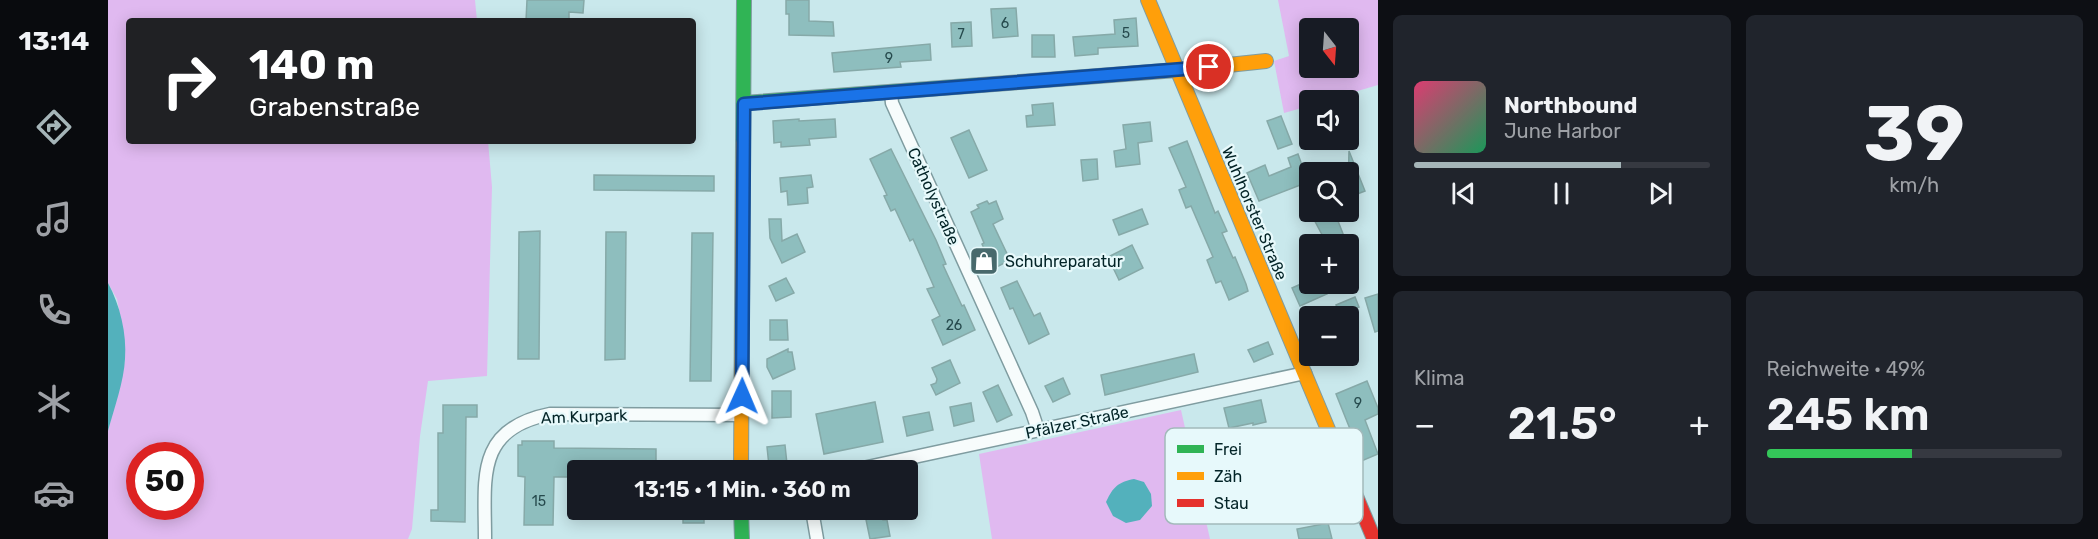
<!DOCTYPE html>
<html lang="de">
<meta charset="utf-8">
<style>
body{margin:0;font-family:Rubik,sans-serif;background:#20242c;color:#f1f3f6;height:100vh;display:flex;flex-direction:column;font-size:22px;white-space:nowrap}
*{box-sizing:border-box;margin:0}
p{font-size:20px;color:#9ea1a6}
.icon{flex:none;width:33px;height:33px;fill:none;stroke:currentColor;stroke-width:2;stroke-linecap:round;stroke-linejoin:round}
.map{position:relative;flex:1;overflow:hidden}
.details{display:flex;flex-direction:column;gap:15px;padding:15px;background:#0d0f14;width:720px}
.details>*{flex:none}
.banner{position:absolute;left:18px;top:18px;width:570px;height:126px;border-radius:6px;box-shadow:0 3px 15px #0003;background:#202124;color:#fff;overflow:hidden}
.needle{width:39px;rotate:163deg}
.buttons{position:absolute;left:1191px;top:18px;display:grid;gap:12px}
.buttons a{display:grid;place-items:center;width:60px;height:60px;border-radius:6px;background:#171b24;box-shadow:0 3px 15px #0003;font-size:30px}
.speed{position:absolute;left:18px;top:442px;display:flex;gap:12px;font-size:30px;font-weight:700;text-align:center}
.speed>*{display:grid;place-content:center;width:78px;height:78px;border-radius:50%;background:#171b24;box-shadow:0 3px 15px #0003;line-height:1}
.speed .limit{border:9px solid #d22;background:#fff;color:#111}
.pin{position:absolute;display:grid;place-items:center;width:51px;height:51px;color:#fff;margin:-26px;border:3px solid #fff;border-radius:50%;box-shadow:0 2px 6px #0007}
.me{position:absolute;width:66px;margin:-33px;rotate:1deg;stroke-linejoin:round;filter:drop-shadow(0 0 4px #0008)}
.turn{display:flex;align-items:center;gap:21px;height:126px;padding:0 24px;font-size:27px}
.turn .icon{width:78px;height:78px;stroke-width:2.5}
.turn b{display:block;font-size:42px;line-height:51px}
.big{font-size:45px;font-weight:600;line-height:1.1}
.details .widget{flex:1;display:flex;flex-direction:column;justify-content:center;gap:9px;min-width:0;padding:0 21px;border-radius:9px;background:#20242c}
.details .dial{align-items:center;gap:0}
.dial b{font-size:78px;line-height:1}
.song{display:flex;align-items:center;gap:18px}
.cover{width:72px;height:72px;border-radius:9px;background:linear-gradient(135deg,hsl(340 70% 55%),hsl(150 70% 35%))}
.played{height:6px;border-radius:3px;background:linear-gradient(90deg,#a5b5b8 70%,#363941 70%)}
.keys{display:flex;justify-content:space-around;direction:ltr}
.heat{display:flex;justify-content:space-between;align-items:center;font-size:33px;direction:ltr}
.charge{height:9px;border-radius:4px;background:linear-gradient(90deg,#34c759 49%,#363941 0)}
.details .tiles{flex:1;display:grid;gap:15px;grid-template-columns:repeat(2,1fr)}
.trip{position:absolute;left:459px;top:460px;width:351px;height:60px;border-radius:6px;background:#171b24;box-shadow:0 3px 15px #0003;font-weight:600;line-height:60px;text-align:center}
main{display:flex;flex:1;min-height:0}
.menu{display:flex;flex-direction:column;width:108px;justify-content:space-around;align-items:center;background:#090b0e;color:#9ea1a6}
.menu .icon{width:42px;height:42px}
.menu .on{color:#a5b5b8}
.menu b{font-size:27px;color:#f1f3f6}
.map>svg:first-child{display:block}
.green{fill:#e0b9f0;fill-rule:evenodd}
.water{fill:#53b1bc}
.building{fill:#8ebebe;stroke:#86a9a8;stroke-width:1.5}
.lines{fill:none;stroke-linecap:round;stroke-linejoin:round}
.street-casing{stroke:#7f9ca0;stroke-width:15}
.fast-casing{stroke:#7f9ca0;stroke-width:16}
.slow-casing{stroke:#7f9ca0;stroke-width:16}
.jam-casing{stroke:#7f9ca0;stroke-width:16}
.street{stroke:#f7fcfc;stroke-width:12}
.fast{stroke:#30b455;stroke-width:14}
.slow{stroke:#ff9f0a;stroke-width:14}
.jam{stroke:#e5322d;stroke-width:14}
.route-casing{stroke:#114b97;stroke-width:15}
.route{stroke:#1a73e8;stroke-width:10}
.labels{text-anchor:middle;stroke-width:4.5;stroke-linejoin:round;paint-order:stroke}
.number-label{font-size:14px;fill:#264a4d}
.street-label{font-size:16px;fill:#032427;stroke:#e7f9fb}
.poi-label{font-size:16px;fill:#032427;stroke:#e7f9fb;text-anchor:start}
.key{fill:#e7f9fb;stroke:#a3b9bb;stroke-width:1.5}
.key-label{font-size:16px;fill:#032427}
</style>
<main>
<nav class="menu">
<b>13:14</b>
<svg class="icon on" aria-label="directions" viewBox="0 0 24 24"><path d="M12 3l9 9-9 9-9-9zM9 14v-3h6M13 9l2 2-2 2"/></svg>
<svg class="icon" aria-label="music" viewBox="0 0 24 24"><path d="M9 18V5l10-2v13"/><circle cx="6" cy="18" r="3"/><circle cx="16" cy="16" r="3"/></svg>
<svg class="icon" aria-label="phone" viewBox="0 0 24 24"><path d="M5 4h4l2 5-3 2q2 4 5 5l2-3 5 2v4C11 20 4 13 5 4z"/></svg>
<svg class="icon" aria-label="climate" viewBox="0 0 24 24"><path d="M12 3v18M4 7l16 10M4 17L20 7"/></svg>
<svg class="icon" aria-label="car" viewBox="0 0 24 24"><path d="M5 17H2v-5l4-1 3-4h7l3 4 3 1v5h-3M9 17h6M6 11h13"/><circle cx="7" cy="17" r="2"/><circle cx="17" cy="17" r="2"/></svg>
</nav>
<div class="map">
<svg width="1270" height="539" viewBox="0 0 1270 539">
<rect width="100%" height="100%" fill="#c9e8ec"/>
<g class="green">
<path d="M0 0H367L369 21H21V141H380L384 187 379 376 320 381 312 436 304 529 300 539H0V431L17 360 16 338 9 299 0 283ZM32 456H82V507H32Z"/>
<path d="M1170 0H1270V85L1219 100H1202L1201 106 1176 113 1166 61 1181 56ZM1202 28H1240V68H1202Z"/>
<path d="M1073 410 1102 539H884L871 454Z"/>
</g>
<g class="water">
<path d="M0 283C12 305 19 334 17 359 16 381 6 409 0 431Z"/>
<path d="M1026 479 1036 482 1043 494 1044 506 1032 520 1018 523 1005 516 998 502C1005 487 1010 482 1026 479Z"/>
</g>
<g class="building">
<path d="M419 0H476L475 13 461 12V21H418Z"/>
<path d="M678 0H701V21L725 22 726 36 681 35V14H678Z"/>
<path d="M908 8 910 36 885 38 883 9Z"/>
<path d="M1028 18 1030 46 990 48V54L967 56 965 37 1007 34 1006 20Z"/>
<path d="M863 22 864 46 844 47 843 23Z"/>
<path d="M924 35H946L947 57H924Z"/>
<path d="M822 44 823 60 792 62 793 67 726 72 724 53Z"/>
<path d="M945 103 947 125 919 127 918 116 925 115 924 105Z"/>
<path d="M1173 116 1184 144 1170 149 1159 121Z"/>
<path d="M691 119V121L727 119 728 137 701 139 702 145 673 147V142L666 143 665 121Z"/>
<path d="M1042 122 1044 141 1030 143 1032 164 1008 167 1006 151 1018 149 1015 125Z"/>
<path d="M861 130 879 170 861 178 843 138Z"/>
<path d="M1079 141 1107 213 1110 211 1119 231 1114 233 1125 258 1127 257 1138 284 1140 291 1121 300 1113 281 1108 283 1099 260 1105 257 1083 206 1078 208 1071 190 1078 187 1061 148Z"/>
<path d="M783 149 828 240 838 264 835 265 854 306 856 305 867 330 835 345 824 320 832 316 819 289 826 287 805 239 802 241 787 209 783 211 776 196 779 195 762 159Z"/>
<path d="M1241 151 1257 191 1244 196 1240 189Z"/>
<path d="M1190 154 1200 182 1151 201 1139 173 1157 165 1161 176 1183 167 1180 158Z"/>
<path d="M989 159 990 179 975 181 973 160Z"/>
<path d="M486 175 606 176V191L486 190Z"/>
<path d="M703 175 705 187 699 188 700 203 680 205 679 191 673 192 672 178Z"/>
<path d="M879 201 881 204 888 201 895 219 885 224 902 260 885 269 874 244 876 243 863 212 871 208 869 205Z"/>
<path d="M1034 209 1040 224 1011 235 1005 220Z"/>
<path d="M1202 212H1228L1233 220 1230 221 1239 244H1219Z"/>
<path d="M661 219H673L674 241 689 234 697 252 674 263 662 238Z"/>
<path d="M432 231 431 359H410L411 232Z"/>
<path d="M498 232H518L517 359 497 360Z"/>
<path d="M584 233H605L603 381H582Z"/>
<path d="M1024 245 1035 268 1011 280 1000 257Z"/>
<path d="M678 278 686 293 668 301 661 286Z"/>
<path d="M1202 280V284H1214L1219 294 1192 306 1184 288Z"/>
<path d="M909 281 926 316 932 313 941 334 921 344 905 308 902 309 893 288Z"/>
<path d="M1270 294V331L1267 332 1257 298Z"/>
<path d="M1247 297 1251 307 1232 315 1228 305Z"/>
<path d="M662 320H679L680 340H662Z"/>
<path d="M1160 342 1165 354 1146 362 1140 350Z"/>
<path d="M680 349V352H684L687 369 665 379 659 367V359Z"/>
<path d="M1086 354 1090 372 997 395 993 375Z"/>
<path d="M842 360 852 383 828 395 823 385 828 383 829 379 824 368Z"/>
<path d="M955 378 962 394 945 402 937 386Z"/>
<path d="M1259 381 1270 408V414L1257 420 1270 454 1251 462 1242 440 1246 439 1228 394Z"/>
<path d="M890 385 904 415 889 422 875 392Z"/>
<path d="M664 391H683V417L664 418Z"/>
<path d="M1153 400 1158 422 1145 425V423L1121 428 1116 408Z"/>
<path d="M767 402 775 442 716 454 708 414Z"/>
<path d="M863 403 866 421 846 426 842 407Z"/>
<path d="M335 405H369V417H358L357 522 323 521V510H330V433H335Z"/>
<path d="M821 412 825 430 799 436 795 417Z"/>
<path d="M414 441H446V448L548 449V471H470V477H446L445 525H416L417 477 410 476V445H414Z"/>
<path d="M677 445 679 464 661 466 659 447Z"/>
<rect x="575" y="510" width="21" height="13"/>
<path d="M756 510H773L775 520H779L782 536 762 539Z"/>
<path d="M1220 523 1224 539H1191L1189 529Z"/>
</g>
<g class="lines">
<g class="street-casing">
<g id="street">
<path d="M783 93 784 103 924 412 930 430"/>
<path d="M741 471 1197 373"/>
<path d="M704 510 709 539"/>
<path d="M377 539C377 478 367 429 442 414L634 415"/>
</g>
</g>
<g class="fast-casing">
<g id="fast">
<path d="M636 103 873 85"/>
<path d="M635 143 636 0"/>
<path d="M633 510 634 539"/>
</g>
</g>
<g class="slow-casing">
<g id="slow">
<path d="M1040 0 1232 458"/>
<path d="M873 85 1082 69 1158 61"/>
<path d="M633 471 635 143"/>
</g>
</g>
<g class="jam-casing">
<path id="jam" d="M1232 458 1266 539"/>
</g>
<use href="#street" class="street"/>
<use href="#fast" class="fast"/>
<use href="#slow" class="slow"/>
<use href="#jam" class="jam"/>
</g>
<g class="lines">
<g class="route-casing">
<path id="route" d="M634 396 636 104 1101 67"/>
</g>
<use href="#route" class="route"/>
</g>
<defs>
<g id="shop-square" transform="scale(1.5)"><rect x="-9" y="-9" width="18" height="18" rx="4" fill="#48696c" stroke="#e7f9fb"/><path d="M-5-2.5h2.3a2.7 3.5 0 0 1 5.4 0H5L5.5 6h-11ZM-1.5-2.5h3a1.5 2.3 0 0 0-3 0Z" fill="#fff"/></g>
</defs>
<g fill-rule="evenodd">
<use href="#shop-square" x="876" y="261"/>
</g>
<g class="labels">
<g class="number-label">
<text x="897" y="28">6</text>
<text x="1018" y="38">5</text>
<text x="853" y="39">7</text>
<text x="781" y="63">9</text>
<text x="846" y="330">26</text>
<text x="1250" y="408">9</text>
<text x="431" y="506">15</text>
</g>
<g class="street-label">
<text transform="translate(826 196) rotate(66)" y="6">Catholystraße</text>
<text transform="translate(1147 213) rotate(67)" y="6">Wuhlhorster Straße</text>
<text transform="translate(476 416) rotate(-2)" y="6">Am Kurpark</text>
<text transform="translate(969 422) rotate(-12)" y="6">Pfälzer Straße</text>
</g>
<g class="poi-label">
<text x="897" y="267">Schuhreparatur</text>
</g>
</g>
<rect x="1057" y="428" width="198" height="96" rx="9" class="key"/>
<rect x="1069" y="445" width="27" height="8" fill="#30b455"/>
<rect x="1069" y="472" width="27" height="8" fill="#ff9f0a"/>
<rect x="1069" y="499" width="27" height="8" fill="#e5322d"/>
<g class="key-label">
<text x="1106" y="455">Frei</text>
<text x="1106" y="482">Zäh</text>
<text x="1106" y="509">Stau</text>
</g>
</svg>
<div class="buttons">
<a><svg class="needle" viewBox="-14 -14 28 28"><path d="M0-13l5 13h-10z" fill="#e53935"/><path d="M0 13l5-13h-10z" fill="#9ea1a6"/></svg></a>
<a><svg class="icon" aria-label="sound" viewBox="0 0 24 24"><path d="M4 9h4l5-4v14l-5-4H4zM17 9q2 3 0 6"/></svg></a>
<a><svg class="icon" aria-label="search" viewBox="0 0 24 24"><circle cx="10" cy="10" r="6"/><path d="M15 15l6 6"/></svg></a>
<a>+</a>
<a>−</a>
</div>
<div class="speed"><div class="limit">50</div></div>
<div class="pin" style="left:1101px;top:67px;background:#d93025"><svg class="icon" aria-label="arrive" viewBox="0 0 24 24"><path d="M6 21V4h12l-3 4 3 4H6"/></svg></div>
<svg class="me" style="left:634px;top:396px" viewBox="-20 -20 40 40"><path d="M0-17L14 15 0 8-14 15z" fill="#1a73e8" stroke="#fff" stroke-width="4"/></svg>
<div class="trip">13:15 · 1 Min. · 360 m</div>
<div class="banner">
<div class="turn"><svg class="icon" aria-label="right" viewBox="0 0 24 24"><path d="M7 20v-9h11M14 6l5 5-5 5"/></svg><div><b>140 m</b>Grabenstraße</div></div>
</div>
</div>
<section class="details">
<div class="tiles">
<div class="widget">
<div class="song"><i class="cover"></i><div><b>Northbound</b><p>June Harbor</p></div></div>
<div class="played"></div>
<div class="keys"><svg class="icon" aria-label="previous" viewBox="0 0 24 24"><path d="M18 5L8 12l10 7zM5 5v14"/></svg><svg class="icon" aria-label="pause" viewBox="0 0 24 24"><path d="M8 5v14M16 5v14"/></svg><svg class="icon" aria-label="next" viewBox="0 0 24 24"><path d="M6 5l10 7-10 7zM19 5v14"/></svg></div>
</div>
<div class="widget dial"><b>39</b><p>km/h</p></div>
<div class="widget"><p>Klima</p>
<div class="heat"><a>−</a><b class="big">21.5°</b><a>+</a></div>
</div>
<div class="widget"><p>Reichweite · 49%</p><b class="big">245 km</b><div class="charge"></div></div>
</div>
</section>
</main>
